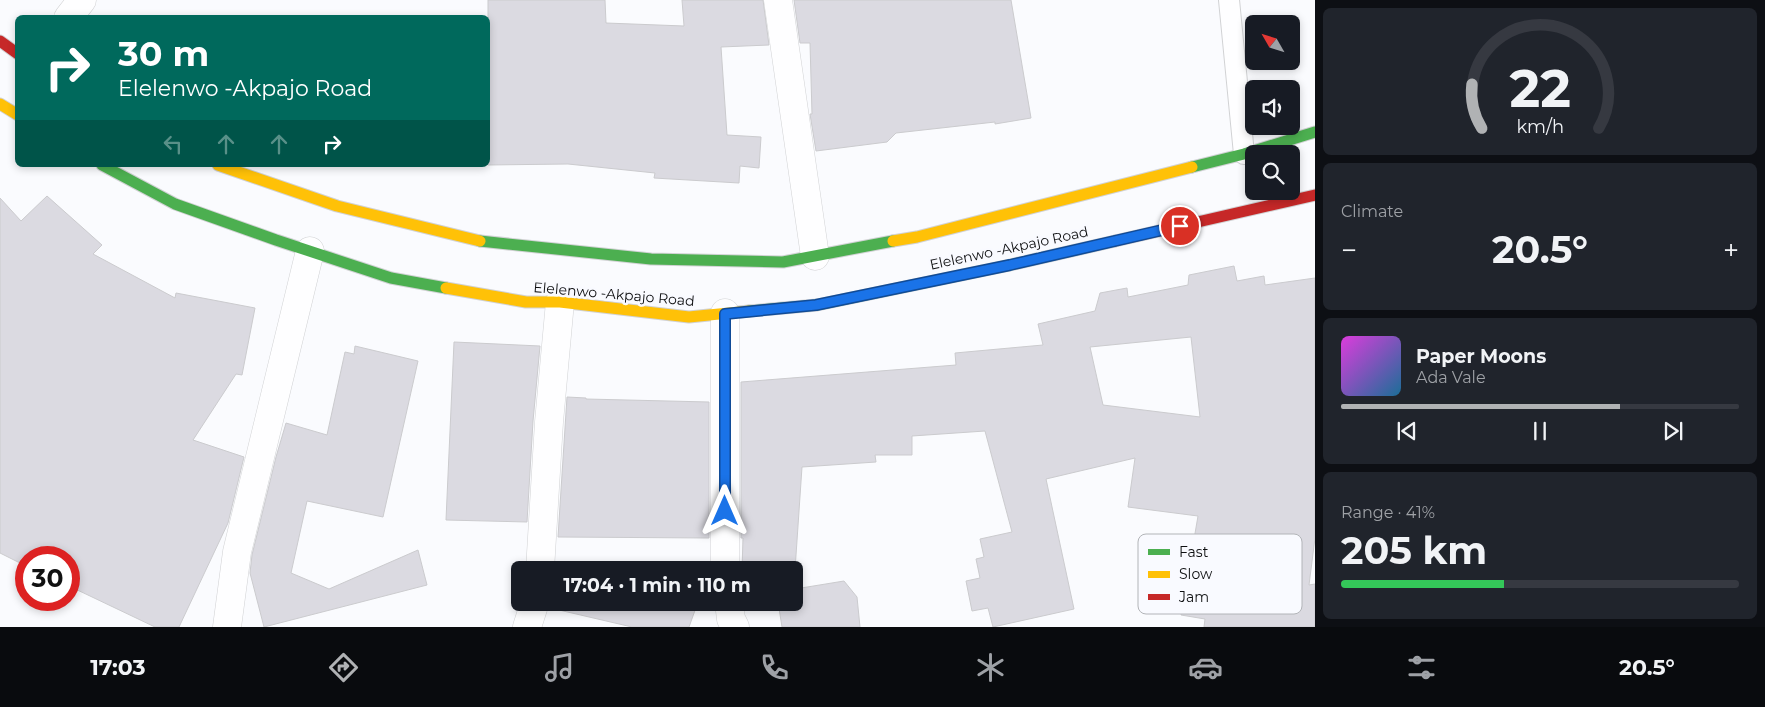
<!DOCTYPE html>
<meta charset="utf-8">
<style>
body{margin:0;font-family:Montserrat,sans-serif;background:#20242c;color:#f1f3f6;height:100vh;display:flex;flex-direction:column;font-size:19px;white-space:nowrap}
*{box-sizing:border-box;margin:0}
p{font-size:16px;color:#9ea1a6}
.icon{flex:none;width:28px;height:28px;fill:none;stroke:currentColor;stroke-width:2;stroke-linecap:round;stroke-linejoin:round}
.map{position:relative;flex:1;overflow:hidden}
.sheet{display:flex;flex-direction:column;gap:8px;padding:8px;background:#0d0f14;width:450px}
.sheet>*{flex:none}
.hud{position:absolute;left:15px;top:15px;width:475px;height:152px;border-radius:8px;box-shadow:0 2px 8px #0003;background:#00695c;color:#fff;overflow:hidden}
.needle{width:32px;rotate:309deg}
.controls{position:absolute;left:1245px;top:15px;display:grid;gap:10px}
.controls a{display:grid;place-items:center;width:55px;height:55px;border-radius:8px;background:#171b24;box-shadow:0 2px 8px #0003;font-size:25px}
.speed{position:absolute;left:15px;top:546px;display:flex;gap:10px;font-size:25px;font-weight:700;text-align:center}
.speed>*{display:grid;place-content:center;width:65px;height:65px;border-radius:50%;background:#171b24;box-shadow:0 2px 8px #0003;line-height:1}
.speed .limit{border:8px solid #d22;background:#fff;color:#111}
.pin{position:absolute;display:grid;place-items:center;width:42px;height:42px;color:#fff;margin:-21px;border:2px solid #fff;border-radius:50%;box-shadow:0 1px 5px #0007}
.me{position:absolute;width:55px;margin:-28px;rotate:0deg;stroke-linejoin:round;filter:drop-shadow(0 0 4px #0008)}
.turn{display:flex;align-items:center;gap:18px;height:105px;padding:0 20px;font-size:22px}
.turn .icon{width:65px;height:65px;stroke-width:2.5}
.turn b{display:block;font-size:35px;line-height:42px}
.lanes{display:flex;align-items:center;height:48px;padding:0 20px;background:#0003;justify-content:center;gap:25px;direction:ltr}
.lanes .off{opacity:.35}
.big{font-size:38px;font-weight:700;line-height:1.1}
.sheet .widget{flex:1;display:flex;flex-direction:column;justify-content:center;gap:8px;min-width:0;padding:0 18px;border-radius:8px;background:#20242c}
.sheet .dial{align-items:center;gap:0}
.dial svg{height:130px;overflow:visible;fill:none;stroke:#363941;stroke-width:7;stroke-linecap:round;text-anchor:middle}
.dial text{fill:#f1f3f6;stroke:none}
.song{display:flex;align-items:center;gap:15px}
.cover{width:60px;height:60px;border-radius:8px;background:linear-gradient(135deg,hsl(300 70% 55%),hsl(200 70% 35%))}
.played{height:5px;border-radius:2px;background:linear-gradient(90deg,#b0b2b4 70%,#363941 70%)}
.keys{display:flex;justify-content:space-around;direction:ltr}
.heat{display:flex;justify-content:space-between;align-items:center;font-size:28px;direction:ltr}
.charge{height:8px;border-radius:4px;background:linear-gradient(90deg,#34c759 41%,#363941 0)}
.trip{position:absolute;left:511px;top:561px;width:292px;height:50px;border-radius:8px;background:#171b24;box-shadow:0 2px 8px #0003;font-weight:700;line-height:50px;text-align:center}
.tabs{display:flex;height:80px;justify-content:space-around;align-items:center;background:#090b0e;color:#9ea1a6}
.tabs .icon{width:35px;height:35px}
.tabs .active{color:#b0b2b4}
.tabs b{font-size:22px;color:#f1f3f6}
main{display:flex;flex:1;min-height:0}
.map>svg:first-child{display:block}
.building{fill:#dbdae1;stroke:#cbcbce;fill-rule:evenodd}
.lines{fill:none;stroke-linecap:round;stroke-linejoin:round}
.lane-casing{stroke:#d1d2d4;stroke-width:22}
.street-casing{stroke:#d1d2d4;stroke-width:29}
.fast-casing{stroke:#d1d2d4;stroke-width:13}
.slow-casing{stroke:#d1d2d4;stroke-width:13}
.jam-casing{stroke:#d1d2d4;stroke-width:13}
.lane{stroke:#fefeff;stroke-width:20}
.street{stroke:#fefeff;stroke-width:28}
.fast{stroke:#4caf50;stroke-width:11}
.slow{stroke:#ffc107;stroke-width:11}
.jam{stroke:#c62828;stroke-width:11}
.route-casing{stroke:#114b97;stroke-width:12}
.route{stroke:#1a73e8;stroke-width:9}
.labels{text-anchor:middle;stroke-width:5;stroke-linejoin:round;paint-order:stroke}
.street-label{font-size:14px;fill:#0e0f11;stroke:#f9faff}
.key{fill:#f9faff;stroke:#b2b4b8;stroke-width:1}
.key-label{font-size:14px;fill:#0e0f11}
</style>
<main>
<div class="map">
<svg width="1315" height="627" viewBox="0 0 1315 627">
<rect width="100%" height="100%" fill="#fafbfe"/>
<g class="building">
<path d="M488 0H605L606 23 684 26 682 0H763L769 45 721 47 727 135 761 137 759 168 740 166 739 183 654 178 655 173 568 164 488 165Z"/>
<path d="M794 0H1011L1031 118 995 124V122L896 133 887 142 816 151 810 114H812L810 43H800Z"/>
<path d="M47 196 102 245 93 254 175 298 176 293 255 308 242 375 236 374 193 440 244 457 228 523 179 627H155L69 586V558H26V566L0 553V198L21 221Z"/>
<path d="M1234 266 1237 281 1264 276 1265 285 1315 278V538L1309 585 1315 584V627H1204L1205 619 1181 615 1198 516 1128 507 1135 458 1046 479 1074 609 993 627 988 608 972 611 966 581 980 578 976 559 984 557 980 539 1012 532 985 431 912 436V455H875L876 462 802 467 795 570H742L743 538H741V382L956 365 955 353 1043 345 1038 324 1095 311 1100 293 1127 288 1128 297 1188 285 1189 275ZM1191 337 1200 417 1103 405 1090 347Z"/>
<path d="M454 342 540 346 533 421 527 522 446 520Z"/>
<path d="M355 346 418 361 383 517 307 501 291 573 329 589 418 550 427 585 264 627 250 573 252 555 276 457 286 423 327 435 345 352 354 354Z"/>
<path d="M567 397 586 398V399L709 402V538L558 537Z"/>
<path d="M844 581 857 597 860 627H782L778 602H795V589Z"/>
<path d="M561 602H698L689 627H632L559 610Z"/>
</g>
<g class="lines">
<g class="lane-casing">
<path id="lane" d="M1229 0 1244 154"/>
</g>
<g class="street-casing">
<g id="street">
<path d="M778 0 815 256"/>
<path d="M68 18 82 0"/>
<path d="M540 570 549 422 560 302"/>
<path d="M725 570V313"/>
<path d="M729 602 731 619 735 627"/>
<path d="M227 627 237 552 310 251"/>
<path d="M527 627 535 602"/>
</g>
</g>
<g class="fast-casing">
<g id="fast">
<path d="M102 165 175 204 276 240 391 278 446 288"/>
<path d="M1192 167 1244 154 1315 132"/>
<path d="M480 241 651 259 783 262 893 241"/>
<path d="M749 311 817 305 1010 265 1115 241"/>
</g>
</g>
<g class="slow-casing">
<g id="slow">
<path d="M0 104 18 115"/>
<path d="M218 165 337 206 480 241"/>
<path d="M893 241 917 237 1192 167"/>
<path d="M446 288 526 302H560L689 317 749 311"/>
</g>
</g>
<g class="jam-casing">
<g id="jam">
<path d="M0 41 18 54"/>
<path d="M1115 241 1315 195"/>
</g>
</g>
<use href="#lane" class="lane"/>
<use href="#street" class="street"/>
<use href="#fast" class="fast"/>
<use href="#slow" class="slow"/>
<use href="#jam" class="jam"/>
</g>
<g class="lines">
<g class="route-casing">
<path id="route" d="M725 511V314L816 305 1010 265 1180 226"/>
</g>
<use href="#route" class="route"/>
</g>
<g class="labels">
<g class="street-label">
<text transform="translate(1009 248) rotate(-12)" y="5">Elelenwo -Akpajo Road</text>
<text transform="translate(614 294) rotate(5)" y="5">Elelenwo -Akpajo Road</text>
</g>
</g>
<rect x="1138" y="534" width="164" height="80" rx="8" class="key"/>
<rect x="1148" y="549" width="22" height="6" fill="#4caf50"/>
<rect x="1148" y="571" width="22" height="7" fill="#ffc107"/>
<rect x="1148" y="594" width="22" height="6" fill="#c62828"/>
<g class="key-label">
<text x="1179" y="557">Fast</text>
<text x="1179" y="579">Slow</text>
<text x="1179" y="602">Jam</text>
</g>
</svg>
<div class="controls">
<a><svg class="needle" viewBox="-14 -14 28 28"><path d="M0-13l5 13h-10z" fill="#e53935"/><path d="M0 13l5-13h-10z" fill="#9ea1a6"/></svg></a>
<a><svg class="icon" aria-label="sound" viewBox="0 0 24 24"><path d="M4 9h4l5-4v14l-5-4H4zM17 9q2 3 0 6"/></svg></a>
<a><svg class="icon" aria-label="search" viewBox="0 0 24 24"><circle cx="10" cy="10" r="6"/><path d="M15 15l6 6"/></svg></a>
</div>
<div class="speed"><div class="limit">30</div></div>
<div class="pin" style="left:1180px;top:226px;background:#d93025"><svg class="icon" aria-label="arrive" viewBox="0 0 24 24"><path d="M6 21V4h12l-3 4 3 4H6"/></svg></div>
<svg class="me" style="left:725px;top:511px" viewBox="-20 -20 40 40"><path d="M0-17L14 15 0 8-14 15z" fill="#1a73e8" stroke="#fff" stroke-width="4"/></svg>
<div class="trip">17:04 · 1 min · 110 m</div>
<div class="hud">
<div class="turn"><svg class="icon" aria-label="right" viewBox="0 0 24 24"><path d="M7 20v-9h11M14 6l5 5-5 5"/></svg><div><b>30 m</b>Elelenwo -Akpajo Road</div></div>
<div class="lanes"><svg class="icon off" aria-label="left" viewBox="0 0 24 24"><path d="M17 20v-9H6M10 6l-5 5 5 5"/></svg><svg class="icon off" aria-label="ahead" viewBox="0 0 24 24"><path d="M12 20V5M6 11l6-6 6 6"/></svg><svg class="icon off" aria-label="ahead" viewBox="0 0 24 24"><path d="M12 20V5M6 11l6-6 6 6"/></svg><svg class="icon" aria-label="right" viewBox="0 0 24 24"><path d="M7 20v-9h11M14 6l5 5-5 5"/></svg></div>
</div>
</div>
<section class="sheet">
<div class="widget dial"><svg viewBox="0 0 100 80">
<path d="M14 69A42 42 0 1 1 86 69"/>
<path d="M14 69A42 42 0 0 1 8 42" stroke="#b0b2b4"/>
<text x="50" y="56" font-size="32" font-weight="700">22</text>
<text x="50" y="72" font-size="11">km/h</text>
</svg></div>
<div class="widget"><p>Climate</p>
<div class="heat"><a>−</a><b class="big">20.5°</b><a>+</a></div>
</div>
<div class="widget">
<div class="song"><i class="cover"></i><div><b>Paper Moons</b><p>Ada Vale</p></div></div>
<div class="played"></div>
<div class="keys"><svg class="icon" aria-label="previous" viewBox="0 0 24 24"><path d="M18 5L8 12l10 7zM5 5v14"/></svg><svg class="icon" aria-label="pause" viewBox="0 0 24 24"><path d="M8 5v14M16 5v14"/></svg><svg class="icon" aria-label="next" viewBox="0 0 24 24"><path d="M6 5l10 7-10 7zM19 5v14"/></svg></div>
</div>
<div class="widget"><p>Range · 41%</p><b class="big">205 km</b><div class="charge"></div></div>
</section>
</main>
<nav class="tabs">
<b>17:03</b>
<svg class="icon active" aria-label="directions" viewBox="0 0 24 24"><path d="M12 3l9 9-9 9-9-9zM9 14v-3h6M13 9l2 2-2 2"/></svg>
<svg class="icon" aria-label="music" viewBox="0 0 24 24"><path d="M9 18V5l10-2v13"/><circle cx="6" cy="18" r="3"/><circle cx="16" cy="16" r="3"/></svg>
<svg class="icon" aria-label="phone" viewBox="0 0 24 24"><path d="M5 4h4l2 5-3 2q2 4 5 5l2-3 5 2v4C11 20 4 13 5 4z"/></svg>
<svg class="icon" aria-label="climate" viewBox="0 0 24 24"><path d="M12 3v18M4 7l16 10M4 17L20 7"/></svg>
<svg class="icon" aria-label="car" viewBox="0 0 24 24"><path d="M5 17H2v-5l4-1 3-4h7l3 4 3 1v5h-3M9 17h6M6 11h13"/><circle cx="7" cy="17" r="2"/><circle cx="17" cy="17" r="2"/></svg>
<svg class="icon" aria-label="filters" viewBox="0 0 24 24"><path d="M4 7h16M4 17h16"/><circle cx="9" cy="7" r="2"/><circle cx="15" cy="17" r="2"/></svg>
<b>20.5°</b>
</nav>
